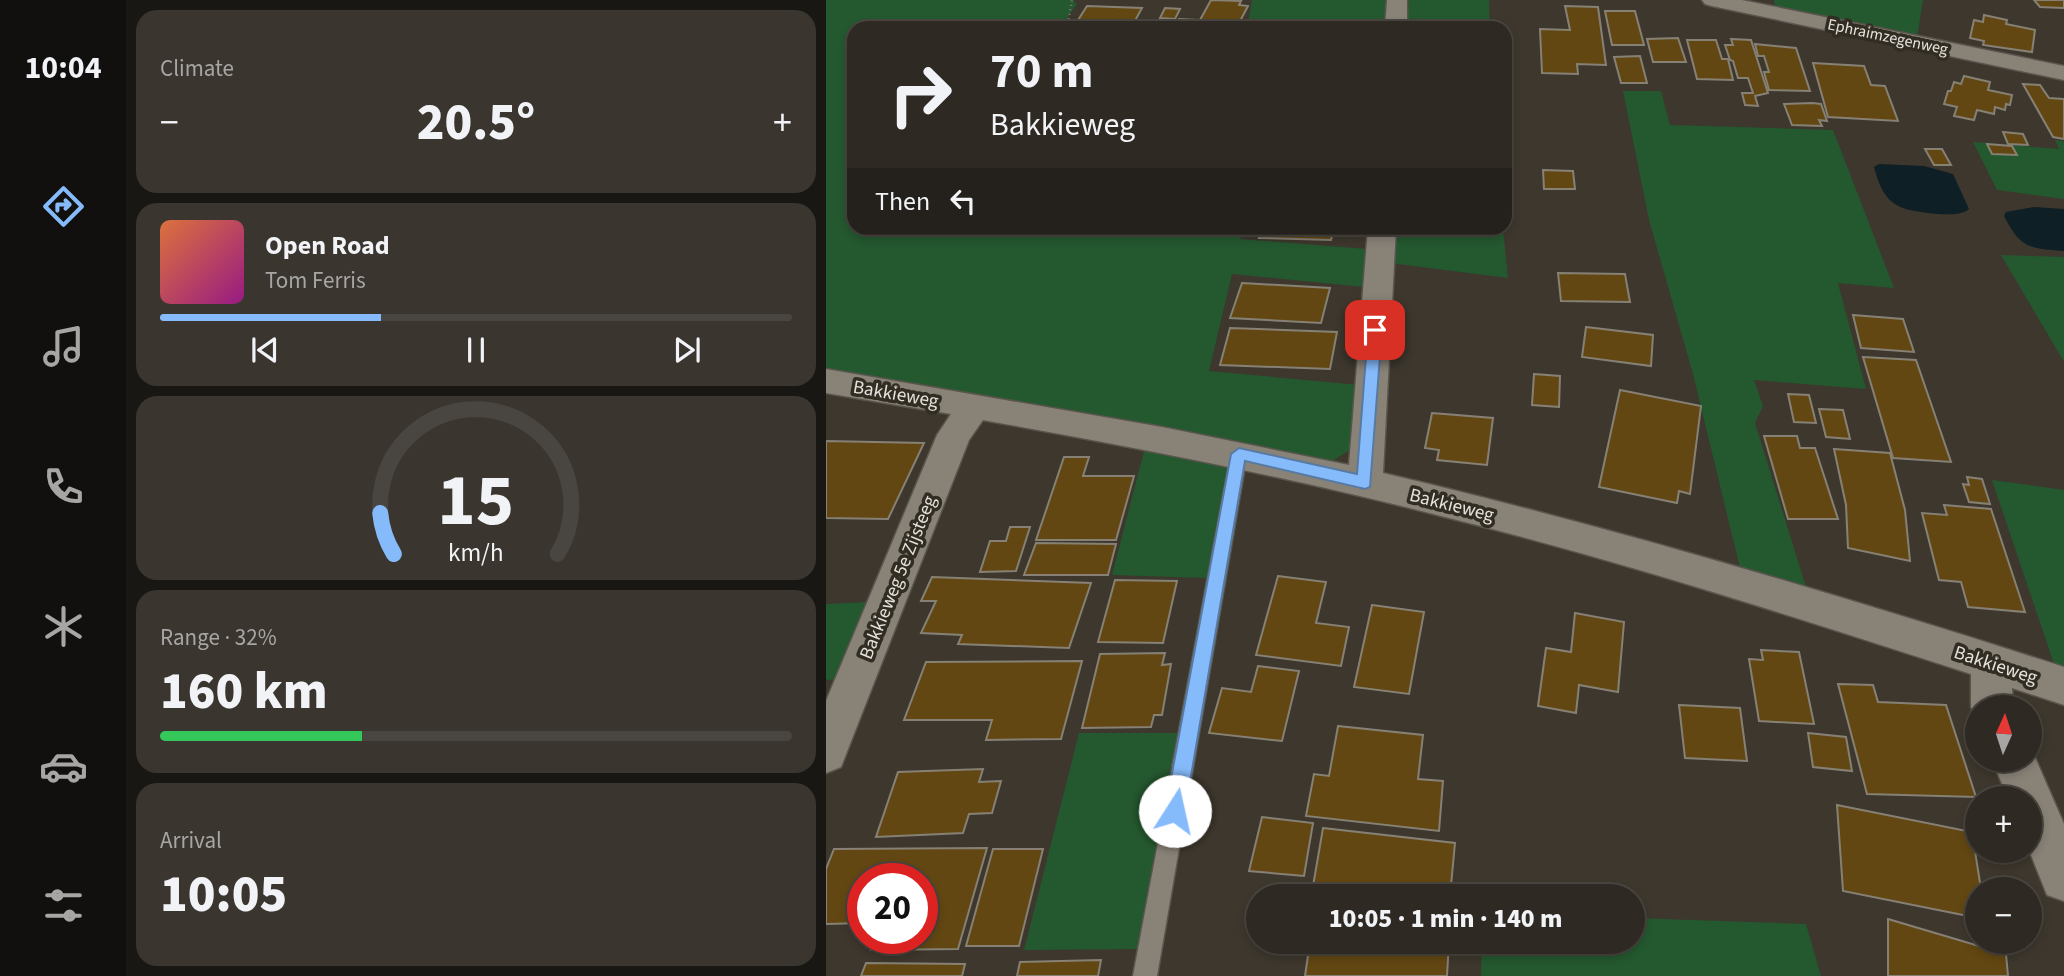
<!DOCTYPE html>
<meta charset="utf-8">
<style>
body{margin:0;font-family:"Source Sans 3",sans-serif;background:#3a352f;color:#f1f3f6;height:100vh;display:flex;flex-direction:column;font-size:26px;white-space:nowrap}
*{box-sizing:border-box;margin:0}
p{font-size:23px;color:#a7a6a5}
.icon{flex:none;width:38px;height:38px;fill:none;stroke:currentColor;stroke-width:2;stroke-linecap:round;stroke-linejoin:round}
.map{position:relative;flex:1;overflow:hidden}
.side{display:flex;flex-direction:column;gap:10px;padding:10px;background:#191713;width:700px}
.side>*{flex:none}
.top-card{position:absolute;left:21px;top:21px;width:665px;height:214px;border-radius:21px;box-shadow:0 4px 10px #0003,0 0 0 2px #494540;background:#2e2922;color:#f1f3f6;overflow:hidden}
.needle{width:46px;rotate:3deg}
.fabs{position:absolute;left:1139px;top:695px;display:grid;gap:14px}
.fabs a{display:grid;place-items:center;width:77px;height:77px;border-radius:50%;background:#2e2922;box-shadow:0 4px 10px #0003,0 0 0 2px #494540;font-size:35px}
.speed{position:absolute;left:21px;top:863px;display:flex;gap:14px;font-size:35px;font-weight:700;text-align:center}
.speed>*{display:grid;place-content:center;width:91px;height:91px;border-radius:50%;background:#2e2922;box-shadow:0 4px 10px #0003,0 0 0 2px #494540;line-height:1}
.speed .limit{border:10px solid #d22;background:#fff;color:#111}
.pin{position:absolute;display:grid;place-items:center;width:60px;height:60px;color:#fff;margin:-30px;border-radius:14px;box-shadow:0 4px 10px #0006}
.me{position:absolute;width:77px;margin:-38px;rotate:10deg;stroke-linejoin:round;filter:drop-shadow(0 0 5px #0008)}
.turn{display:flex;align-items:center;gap:24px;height:147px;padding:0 28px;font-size:32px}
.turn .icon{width:91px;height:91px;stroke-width:2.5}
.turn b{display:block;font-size:49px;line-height:60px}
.then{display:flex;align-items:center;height:66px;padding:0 28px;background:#0003;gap:14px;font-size:26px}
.big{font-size:52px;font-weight:800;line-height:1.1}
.side .card{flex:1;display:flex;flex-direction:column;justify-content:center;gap:10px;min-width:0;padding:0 24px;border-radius:21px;background:#3a352f}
.side .dial{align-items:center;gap:0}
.dial svg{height:182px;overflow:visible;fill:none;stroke:#494540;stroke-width:7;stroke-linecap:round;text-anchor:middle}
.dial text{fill:#f1f3f6;stroke:none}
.song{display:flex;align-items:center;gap:21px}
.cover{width:84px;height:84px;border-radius:10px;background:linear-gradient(135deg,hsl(20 70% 55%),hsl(310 70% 35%))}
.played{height:7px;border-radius:4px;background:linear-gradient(90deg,#86bbfb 35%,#494540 35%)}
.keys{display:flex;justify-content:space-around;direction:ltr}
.heat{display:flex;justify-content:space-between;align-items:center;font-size:38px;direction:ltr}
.charge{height:10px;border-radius:5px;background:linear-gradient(90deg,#34c759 32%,#494540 0)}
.trip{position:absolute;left:420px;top:884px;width:399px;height:70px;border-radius:35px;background:#2e2922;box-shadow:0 4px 10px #0003,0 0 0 2px #494540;font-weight:800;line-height:70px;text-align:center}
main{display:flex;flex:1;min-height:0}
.dock{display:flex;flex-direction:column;width:126px;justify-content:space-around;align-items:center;background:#12100e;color:#a7a6a5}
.dock .icon{width:49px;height:49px}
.dock .current{color:#86bbfb}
.dock b{font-size:32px;color:#f1f3f6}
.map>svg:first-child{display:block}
.green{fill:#24582f}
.water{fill:#0f1f26}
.building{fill:#624712;stroke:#868075;stroke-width:2}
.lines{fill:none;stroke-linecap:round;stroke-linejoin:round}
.lane-casing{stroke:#59554d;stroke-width:3}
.street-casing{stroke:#59554d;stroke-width:3}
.path{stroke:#7e7a71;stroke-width:2.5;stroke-dasharray:1 3.5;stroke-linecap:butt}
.lane{fill:#898277;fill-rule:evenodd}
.street{fill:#898277;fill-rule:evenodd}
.route{fill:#86bbfb;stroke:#577aa3;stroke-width:2}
.labels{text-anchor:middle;stroke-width:7;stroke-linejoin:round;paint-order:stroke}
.far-street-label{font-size:16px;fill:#e5e2dc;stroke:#322d23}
.street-label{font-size:19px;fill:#e5e2dc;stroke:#322d23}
</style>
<main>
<nav class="dock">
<b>10:04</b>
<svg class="icon current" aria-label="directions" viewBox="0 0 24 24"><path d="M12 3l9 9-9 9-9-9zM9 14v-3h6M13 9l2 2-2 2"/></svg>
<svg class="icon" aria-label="music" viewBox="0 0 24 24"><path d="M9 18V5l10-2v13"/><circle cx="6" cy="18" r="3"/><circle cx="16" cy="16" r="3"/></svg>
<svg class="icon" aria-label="phone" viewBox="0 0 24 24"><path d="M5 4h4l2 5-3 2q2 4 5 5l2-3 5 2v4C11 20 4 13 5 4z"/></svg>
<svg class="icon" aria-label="climate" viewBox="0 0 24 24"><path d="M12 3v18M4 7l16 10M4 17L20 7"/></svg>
<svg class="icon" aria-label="car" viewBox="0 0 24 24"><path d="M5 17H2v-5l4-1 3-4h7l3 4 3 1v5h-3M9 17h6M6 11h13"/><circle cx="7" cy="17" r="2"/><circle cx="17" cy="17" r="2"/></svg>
<svg class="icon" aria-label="filters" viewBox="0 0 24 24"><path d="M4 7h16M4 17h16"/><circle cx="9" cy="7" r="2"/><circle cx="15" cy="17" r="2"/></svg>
</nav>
<section class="side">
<div class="card"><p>Climate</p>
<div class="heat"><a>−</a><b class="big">20.5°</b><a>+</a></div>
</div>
<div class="card">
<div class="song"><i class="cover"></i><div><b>Open Road</b><p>Tom Ferris</p></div></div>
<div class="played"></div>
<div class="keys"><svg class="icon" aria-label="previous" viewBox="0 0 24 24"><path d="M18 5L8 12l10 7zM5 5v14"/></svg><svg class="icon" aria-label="pause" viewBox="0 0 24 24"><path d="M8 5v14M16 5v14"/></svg><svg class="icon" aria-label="next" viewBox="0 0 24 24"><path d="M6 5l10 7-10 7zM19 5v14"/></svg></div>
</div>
<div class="card dial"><svg viewBox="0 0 100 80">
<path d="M14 69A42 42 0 1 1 86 69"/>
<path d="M14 69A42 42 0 0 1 8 51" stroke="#86bbfb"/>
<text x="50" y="56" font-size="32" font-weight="700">15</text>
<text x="50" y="72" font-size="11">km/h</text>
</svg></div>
<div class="card"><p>Range · 32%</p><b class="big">160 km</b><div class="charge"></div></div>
<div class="card"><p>Arrival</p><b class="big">10:05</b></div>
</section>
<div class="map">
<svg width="1238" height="976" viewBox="0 0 1238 976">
<rect width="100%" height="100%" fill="#3d372d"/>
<g class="green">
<path d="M0 0H247L251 4 239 21 205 28H28V228H416L414 239 541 249 539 287 406 274 383 371 534 385 529 447 508 460 490 459 0 372Z"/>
<path d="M426 0H565L563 28H421Z"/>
<path d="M583 0H663L664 28H580Z"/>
<path d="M948 0H1097L1091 38 949 8Z"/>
<path d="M797 91H835L844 125 1007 130 1068 288 1012 283 1040 389 928 380 937 406 929 423 981 590 914 568 867 374 823 220Z"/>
<path d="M1229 140 1238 141V199L1171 190 1147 142 1233 149Z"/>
<path d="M567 228H677L682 278 564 263Z"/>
<path d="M1175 255 1238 257V362Z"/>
<path d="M318 451 403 463 381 578 286 575Z"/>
<path d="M1166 480 1238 490V672L1230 670Z"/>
<path d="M44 602 14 679 0 680V604Z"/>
<path d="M253 733H356L316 949 198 950Z"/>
<path d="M807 918 980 924 995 976H655L656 942H807Z"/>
</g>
<g class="water">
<path d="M1053 164 1098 166 1127 174 1143 209C1135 216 1122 214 1111 214 1073 210 1058 207 1048 167Z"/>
<path d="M1208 207 1238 209V251C1203 248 1195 249 1178 216L1180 212Z"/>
</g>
<g class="building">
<path d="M385 0 415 1 413 5 422 6 412 25 407 28H347L353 19 374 20Z"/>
<path d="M1208 0H1238V8L1214 7Z"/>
<path d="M261 6 316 8 305 28H247Z"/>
<path d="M739 6 772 7 780 65 751 64 752 74 716 73 714 29 744 30Z"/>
<path d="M339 8 354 9 349 19 334 18Z"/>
<path d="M779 11H809L818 45H786Z"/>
<path d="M1158 15 1181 20 1180 24 1209 30 1206 52 1157 45 1158 41 1144 38 1148 20 1157 22Z"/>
<path d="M852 38 860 62H827L821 39Z"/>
<path d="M905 39 925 40 942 93 929 96 932 106 919 105 916 93H927L922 78H912L907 61 904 60 899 45H907Z"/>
<path d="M861 40H890L896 59H902L907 80 871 79Z"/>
<path d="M929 44 970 48 984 91 943 90 938 72H943L938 56H932Z"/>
<path d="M814 56 821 83H795L788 57Z"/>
<path d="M987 63 1038 66 1045 85 1059 86 1072 121 1002 117Z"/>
<path d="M1138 76 1164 82 1162 90 1186 95 1184 105 1180 104 1179 110 1169 107 1168 114 1151 110 1148 120 1128 116 1131 107 1118 104 1122 91H1125L1128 82 1135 84Z"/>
<path d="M1197 84 1214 85 1223 98 1238 99V139L1227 137Z"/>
<path d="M986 103 995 104 1001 121 993 120 996 126 966 125 958 104Z"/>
<path d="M1177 132 1197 134 1202 145 1182 144Z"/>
<path d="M1161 144 1186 146 1191 155 1166 154Z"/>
<path d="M1099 149H1116L1125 165H1108Z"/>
<path d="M717 170 747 171 749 189H718Z"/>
<path d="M436 228H508L505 240 433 238Z"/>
<path d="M732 273 799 274 804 302 735 301Z"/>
<path d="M416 283 504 288 495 323 404 318Z"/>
<path d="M1027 315 1077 319 1088 352 1035 348Z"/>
<path d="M760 327 827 335 825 366 756 357Z"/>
<path d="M404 328 511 332 504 369 394 365Z"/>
<path d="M1037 357 1090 360 1125 462 1067 458Z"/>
<path d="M708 374 734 376 733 407 706 405Z"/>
<path d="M794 390 875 406 864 494 853 491 851 503 773 487Z"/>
<path d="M962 394 983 395 990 423 968 422Z"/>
<path d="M993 409 1017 410 1024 439 1000 437Z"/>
<path d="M606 413 667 418 661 465 611 460 613 450 599 448Z"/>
<path d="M938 436H971L974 448H989L1012 519H962Z"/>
<path d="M0 441 98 443 62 519 0 518Z"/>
<path d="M1008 449 1064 453 1079 510 1084 561 1022 548 1020 505Z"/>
<path d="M238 457H263L257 476H308L290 540H210Z"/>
<path d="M1141 477 1156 479 1164 504 1143 502 1137 484 1143 485Z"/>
<path d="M1118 505 1165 509 1199 612 1142 607 1135 582 1113 580 1096 513 1121 515Z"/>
<path d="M184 527H204L190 571 154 572 164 541H180Z"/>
<path d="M210 543 290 544 282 575H198Z"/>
<path d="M452 576 500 582 490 623 523 627 515 666 430 655Z"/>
<path d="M106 577 265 583 243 648 132 644 136 635 95 633 110 601H95Z"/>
<path d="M289 580 351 581 337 643 272 642Z"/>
<path d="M546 605 598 612 583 694 528 687Z"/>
<path d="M749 613 798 622 792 692 753 685 750 713 712 706 720 648 745 652Z"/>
<path d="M935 650 973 652 988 724 933 721 923 659 937 660Z"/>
<path d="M339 653 336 665 345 664 336 715H328L325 727 256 728 274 654Z"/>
<path d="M256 661 235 739 160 740 166 720H78L100 662Z"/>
<path d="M432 666 473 671 456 741 383 733 396 688 425 692Z"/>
<path d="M1012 684 1047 685 1052 702 1120 705 1150 797 1041 794Z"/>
<path d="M853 705 914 708 921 761 859 758Z"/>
<path d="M512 726 597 735 592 779 617 781 613 831 480 816 488 774 503 776Z"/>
<path d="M982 733 1020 737 1026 771 987 767Z"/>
<path d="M157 769 153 782 175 781 166 813 143 814 137 833 50 837 72 772Z"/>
<path d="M1011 805 1146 832 1155 889H1152V918L1017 891Z"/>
<path d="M436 817 487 823 478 876 423 871Z"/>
<path d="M497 828 629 843 624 896H521L486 892Z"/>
<path d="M161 848 132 949 45 950 49 938H96V878H37V923L0 924V869L8 849Z"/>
<path d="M167 849H217L193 946H140Z"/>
<path d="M1062 919 1180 954 1182 976H1062Z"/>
<path d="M484 942H623L621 976H479Z"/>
<path d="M275 960 272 976H191L194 962Z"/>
<path d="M40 963 139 964 136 976H35Z"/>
</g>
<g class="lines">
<g class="lane-casing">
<path id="lane" d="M413 447 419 449 421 454 331 976H307L405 454 407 449Z"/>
</g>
<g class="street-casing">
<g id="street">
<path d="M561 0H581V28H559Z"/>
<path d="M876 0H916L1238 66V80L886 6 879 4Z"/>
<path d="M542 228H570L557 473C787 527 1013 595 1238 667V705L1186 688 1187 707H1152V721L1145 707V674C972 618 799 562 623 518 469 478 313 448 157 420L143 440 15 767 0 773V701L111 435 125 414 0 393V369L336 427 523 465Z"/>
<path d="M1204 746 1238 824V901L1221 895 1203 850 1204 798H1182L1166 760H1204Z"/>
</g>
</g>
<path class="path" d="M241 28 246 0"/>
<use href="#lane" class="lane"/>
<use href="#street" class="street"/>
</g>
<path class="route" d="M549 325 556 330 544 487 539 489 419 461 359 811 356 818 349 821 342 818 339 811 405 454 413 448 531 474 542 330Z"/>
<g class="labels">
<g class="far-street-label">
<text transform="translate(1062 36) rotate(12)" y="6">Ephraimzegenweg</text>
</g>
<g class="street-label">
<text transform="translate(70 393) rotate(10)" y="7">Bakkieweg</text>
<text transform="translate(626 504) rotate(14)" y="7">Bakkieweg</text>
<text transform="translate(71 577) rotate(-68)" y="7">Bakkieweg 5e Zijsteeg</text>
<text transform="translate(1170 664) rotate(18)" y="7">Bakkieweg</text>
</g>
</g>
</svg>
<div class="fabs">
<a><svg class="needle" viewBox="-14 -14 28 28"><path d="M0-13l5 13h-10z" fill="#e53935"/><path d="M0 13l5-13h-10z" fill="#a7a6a5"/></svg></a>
<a>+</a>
<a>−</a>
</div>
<div class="speed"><div class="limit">20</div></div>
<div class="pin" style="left:549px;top:330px;background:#d93025"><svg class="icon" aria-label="arrive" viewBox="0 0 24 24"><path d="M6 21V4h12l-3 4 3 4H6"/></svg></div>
<svg class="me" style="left:349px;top:811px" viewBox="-20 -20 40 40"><circle r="19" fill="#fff"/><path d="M0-13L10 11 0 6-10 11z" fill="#86bbfb"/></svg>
<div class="trip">10:05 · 1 min · 140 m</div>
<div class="top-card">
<div class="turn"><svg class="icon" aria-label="right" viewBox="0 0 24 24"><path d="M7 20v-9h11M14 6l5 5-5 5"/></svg><div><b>70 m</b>Bakkieweg</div></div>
<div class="then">Then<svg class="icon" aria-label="left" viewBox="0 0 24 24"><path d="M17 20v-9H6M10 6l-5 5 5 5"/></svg></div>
</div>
</div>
</main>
